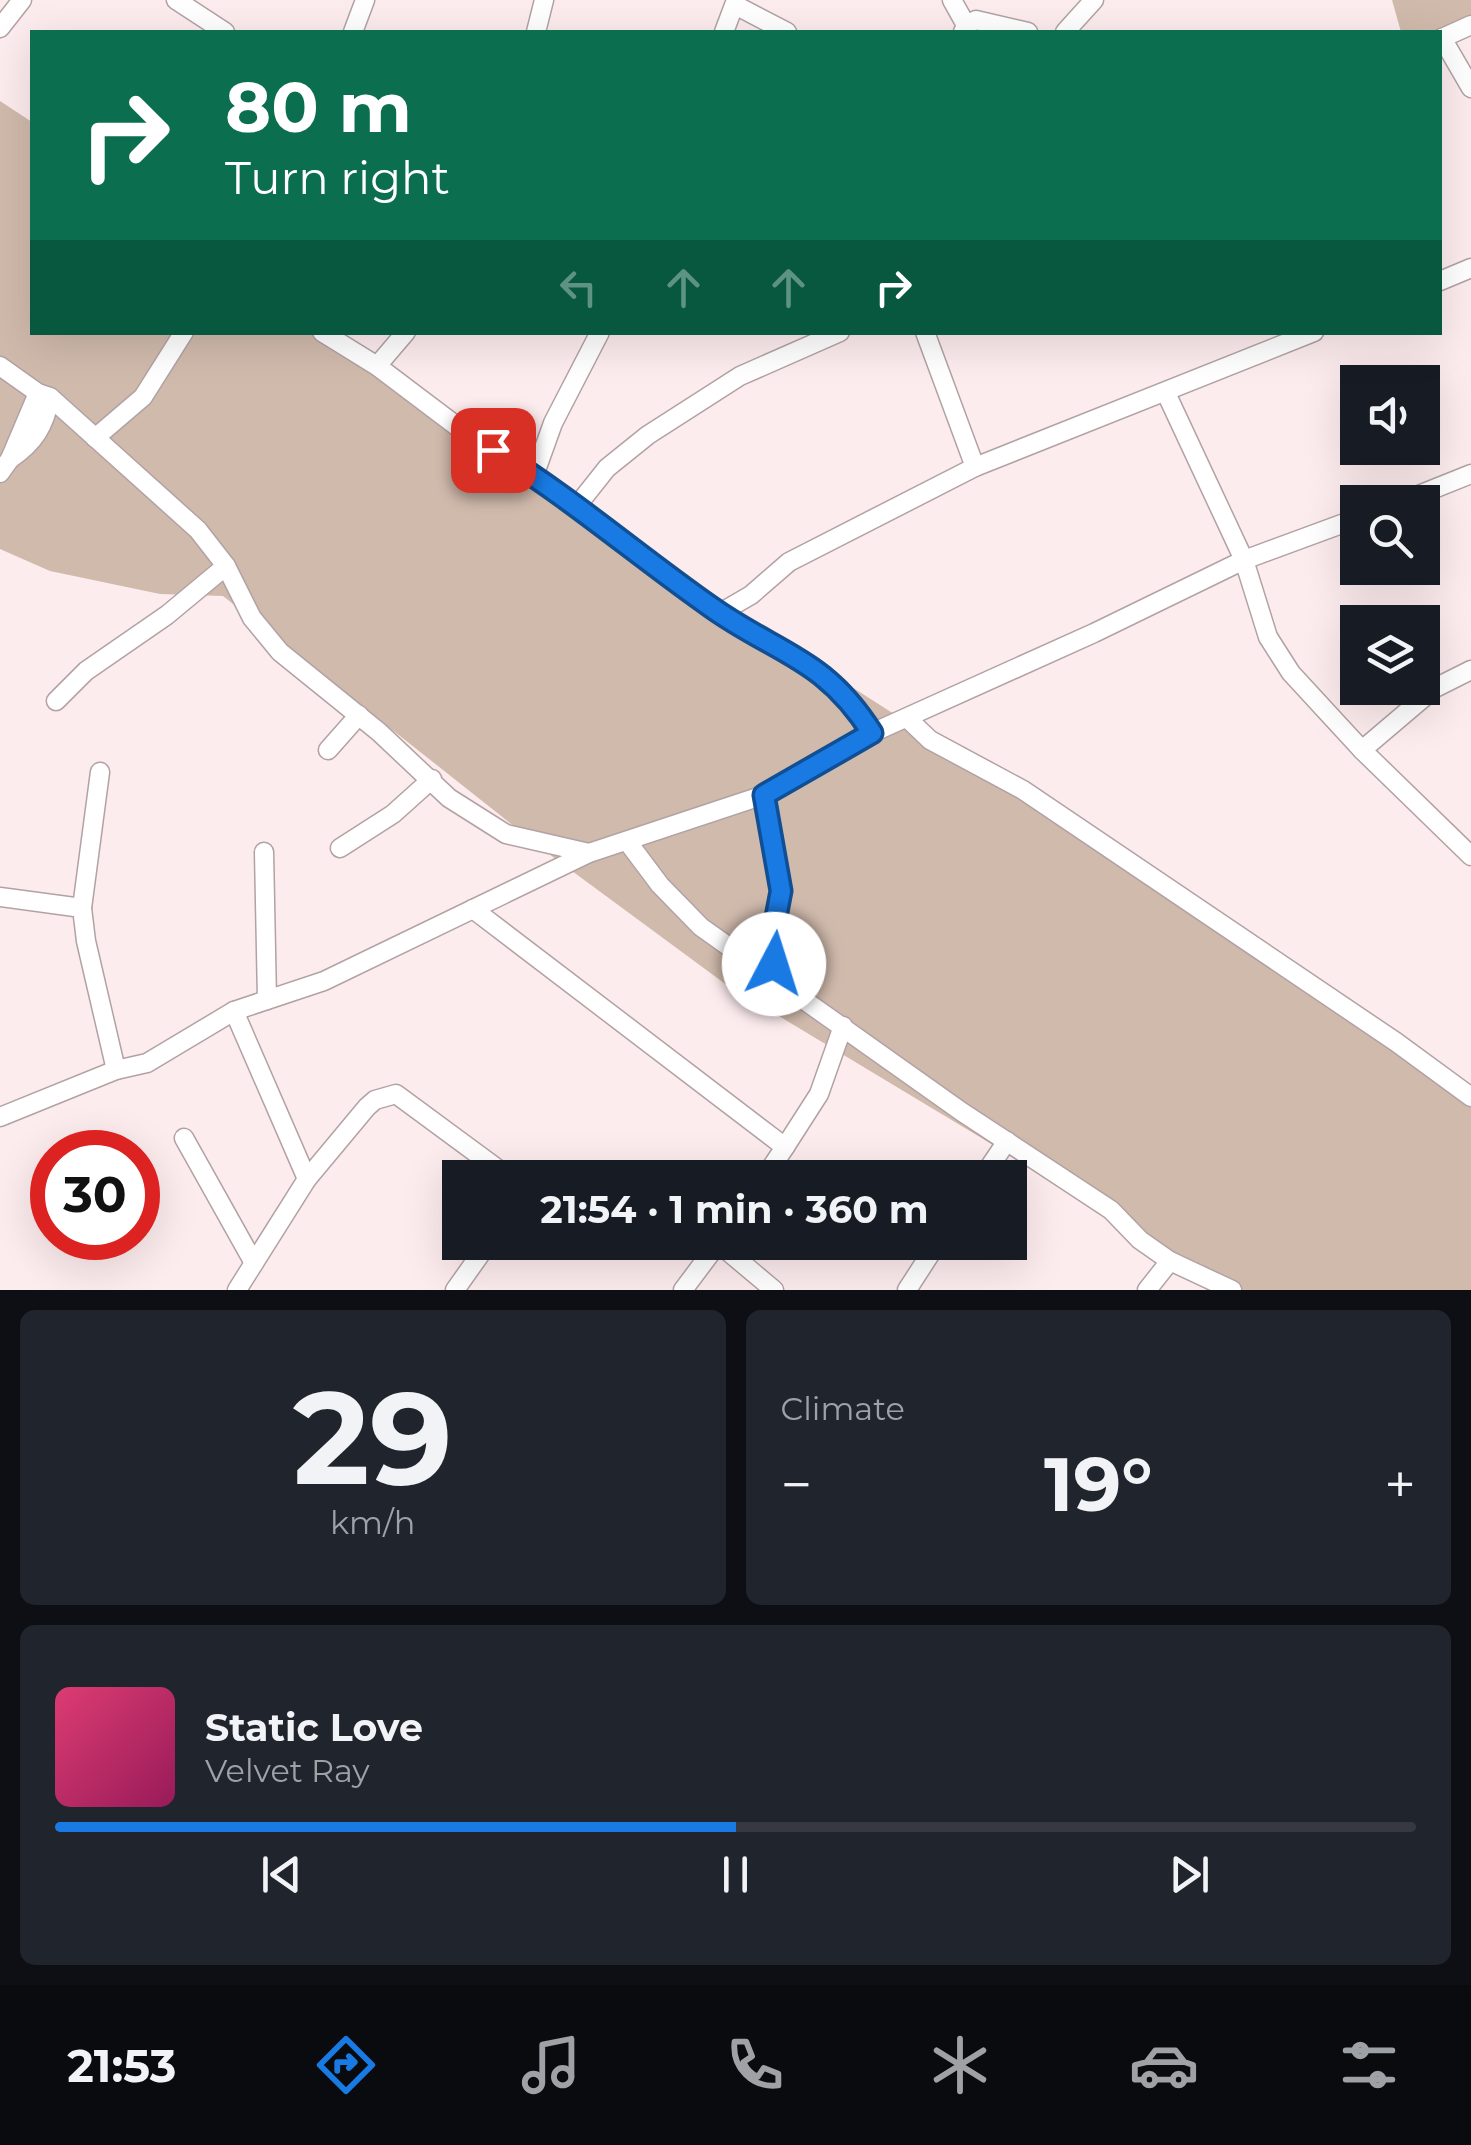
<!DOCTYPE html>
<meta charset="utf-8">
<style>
body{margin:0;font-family:Montserrat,sans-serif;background:#20242c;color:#f1f3f6;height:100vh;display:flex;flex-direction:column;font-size:38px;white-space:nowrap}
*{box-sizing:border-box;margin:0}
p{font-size:32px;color:#9ea1a6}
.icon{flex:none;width:55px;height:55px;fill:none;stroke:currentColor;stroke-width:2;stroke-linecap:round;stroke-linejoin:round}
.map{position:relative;height:1290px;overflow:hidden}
.drawer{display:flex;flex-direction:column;gap:20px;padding:20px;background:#0d0f14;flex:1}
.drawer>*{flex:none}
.banner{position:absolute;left:30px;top:30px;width:1412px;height:305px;border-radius:0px;box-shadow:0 10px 40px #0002;background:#0b6e4f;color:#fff;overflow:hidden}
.fabs{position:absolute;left:1340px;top:365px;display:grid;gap:20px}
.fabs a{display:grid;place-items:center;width:100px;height:100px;border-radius:0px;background:#171b24;box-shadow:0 10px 40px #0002;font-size:50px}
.speed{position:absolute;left:30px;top:1130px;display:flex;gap:20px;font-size:50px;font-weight:700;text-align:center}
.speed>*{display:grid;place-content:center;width:130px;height:130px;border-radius:50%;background:#171b24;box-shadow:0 10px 40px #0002;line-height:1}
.speed .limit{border:15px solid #d22;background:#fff;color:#111}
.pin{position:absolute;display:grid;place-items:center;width:85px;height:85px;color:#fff;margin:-42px;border-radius:20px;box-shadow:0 5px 15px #0006}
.me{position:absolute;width:110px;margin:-55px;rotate:5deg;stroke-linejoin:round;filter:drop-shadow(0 0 8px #0008)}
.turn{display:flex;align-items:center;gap:35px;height:210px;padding:0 30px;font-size:45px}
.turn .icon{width:130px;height:130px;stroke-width:2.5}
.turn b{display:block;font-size:70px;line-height:85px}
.lanes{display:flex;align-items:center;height:95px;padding:0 30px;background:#0003;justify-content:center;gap:50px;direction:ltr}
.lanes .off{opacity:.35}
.big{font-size:75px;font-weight:700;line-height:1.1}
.drawer .card{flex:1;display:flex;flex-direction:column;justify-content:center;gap:15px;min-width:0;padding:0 35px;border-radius:15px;background:#20242c}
.drawer .dial{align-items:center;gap:0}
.dial b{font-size:130px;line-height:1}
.song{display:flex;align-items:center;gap:30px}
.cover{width:120px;height:120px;border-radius:15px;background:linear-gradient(135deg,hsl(340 70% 55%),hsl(330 70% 35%))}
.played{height:10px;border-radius:5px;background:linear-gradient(90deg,#197ae3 50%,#363941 50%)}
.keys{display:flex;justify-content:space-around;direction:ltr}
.heat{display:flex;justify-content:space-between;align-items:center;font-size:55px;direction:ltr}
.drawer .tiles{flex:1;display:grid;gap:20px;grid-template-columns:1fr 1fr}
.card:last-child{grid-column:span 2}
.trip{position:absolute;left:442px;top:1160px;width:585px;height:100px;border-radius:0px;background:#171b24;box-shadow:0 10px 40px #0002;font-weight:700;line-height:100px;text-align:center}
.tabs{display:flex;height:160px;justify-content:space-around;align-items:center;background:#090b0e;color:#9ea1a6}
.tabs .icon{width:70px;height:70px}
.tabs .selected{color:#197ae3}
.tabs b{font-size:45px;color:#f1f3f6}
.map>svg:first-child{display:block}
.green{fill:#d0baac}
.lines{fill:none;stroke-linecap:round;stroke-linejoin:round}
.minor-casing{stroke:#b2a2a4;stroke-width:21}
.minor{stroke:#fff;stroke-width:18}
.route-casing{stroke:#104f94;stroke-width:25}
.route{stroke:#197ae3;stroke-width:18}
</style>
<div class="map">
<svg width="1471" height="1290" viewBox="0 0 1471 1290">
<rect width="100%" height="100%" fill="#fdecee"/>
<g class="green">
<path d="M1392 0H1471V20L1440 32H1401Z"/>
<path d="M0 101 32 122V332L339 333 772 636 988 774 1471 1103V1290H1208L1083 1199 724 983 553 857 223 596 160 594 50 571 0 549Z"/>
</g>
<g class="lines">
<g class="minor-casing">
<g id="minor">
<path d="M176 0 225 32"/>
<path d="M952 0 966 25 963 32"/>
<path d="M735 5 787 32"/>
<path d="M966 25 976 20 1028 32"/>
<path d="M0 28 22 0"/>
<path d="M353 32 365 0"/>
<path d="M536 32 544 0"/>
<path d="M724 32 736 0"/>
<path d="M1065 32 1094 0"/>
<path d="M1442 38 1471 88"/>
<path d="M1440 39 1471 25"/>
<path d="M1440 281 1471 268"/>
<path d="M322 332 377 366 475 440 534 476 720 613 812 666 840 689 872 733"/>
<path d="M925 332 975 467"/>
<path d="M0 366 38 393 50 397 198 530 226 566 252 618 280 652 379 732 449 798 506 834 589 853"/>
<path d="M377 366 406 332"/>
<path d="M1166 393 1244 560 1268 637 1291 673 1362 750 1471 856"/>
<path d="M95 438 143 397 184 332"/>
<path d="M10 459C34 443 45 426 50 397"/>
<path d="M0 473 10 459 38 393"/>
<path d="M534 476 553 423 600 332"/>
<path d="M1401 502 1471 474"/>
<path d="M576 507 607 468 648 435 740 376 840 332"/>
<path d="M720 613 751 595 789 562 975 467 1314 332"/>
<path d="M56 701 86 671 167 615 226 566"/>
<path d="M907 718 930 740 1023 790 1396 1042 1471 1097"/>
<path d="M328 750 359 715"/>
<path d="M1362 750 1435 688 1471 670"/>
<path d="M764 795 781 891 771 949 781 981"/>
<path d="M627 841 660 885 701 927 962 1112 1111 1210 1140 1240 1170 1261 1232 1290"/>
<path d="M340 848 393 814 432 779"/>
<path d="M264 852 267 1000"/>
<path d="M0 897 82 908 86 941 116 1070"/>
<path d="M82 908 100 772"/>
<path d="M473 909 785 1147 764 1178"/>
<path d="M234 1011 307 1179 237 1290"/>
<path d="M0 1117 116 1070 147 1063 234 1011 324 981 589 853 764 795 872 733 1094 633 1244 560 1358 518"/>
<path d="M184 1138 254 1263"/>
<path d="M785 1147 819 1094 843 1026"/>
<path d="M982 1178 1007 1141"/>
<path d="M307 1179 367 1107 375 1100 396 1094 510 1178"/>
<path d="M718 1243 774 1290"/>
<path d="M455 1290 489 1242"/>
<path d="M683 1290 719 1242"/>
<path d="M907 1290 938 1242"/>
<path d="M1147 1290 1170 1261"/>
</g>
</g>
<use href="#minor" class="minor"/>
</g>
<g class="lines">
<g class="route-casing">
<path id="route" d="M493 450C570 497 638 556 711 607 777 654 824 657 872 733L764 795 781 891 772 938 774 964"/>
</g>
<use href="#route" class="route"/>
</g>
</svg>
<div class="fabs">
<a><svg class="icon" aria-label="sound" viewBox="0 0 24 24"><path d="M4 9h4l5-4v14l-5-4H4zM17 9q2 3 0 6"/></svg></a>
<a><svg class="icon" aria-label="search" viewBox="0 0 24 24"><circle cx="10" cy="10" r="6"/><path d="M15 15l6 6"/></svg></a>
<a><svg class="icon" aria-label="layers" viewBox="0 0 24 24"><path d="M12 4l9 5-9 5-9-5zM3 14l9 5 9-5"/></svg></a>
</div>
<div class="speed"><div class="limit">30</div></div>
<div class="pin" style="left:493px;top:450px;background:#d93025"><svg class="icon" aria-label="arrive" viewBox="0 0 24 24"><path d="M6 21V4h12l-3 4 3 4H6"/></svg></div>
<svg class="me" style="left:774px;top:964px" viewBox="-20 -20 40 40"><circle r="19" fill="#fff"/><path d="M0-13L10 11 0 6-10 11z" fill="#197ae3"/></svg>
<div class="trip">21:54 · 1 min · 360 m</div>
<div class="banner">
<div class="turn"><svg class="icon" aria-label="right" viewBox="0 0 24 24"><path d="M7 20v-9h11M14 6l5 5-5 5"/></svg><div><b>80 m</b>Turn right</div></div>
<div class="lanes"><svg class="icon off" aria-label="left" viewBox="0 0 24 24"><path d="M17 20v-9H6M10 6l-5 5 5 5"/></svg><svg class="icon off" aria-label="ahead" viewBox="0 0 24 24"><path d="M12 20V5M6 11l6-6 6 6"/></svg><svg class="icon off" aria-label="ahead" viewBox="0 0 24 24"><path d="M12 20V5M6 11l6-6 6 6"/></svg><svg class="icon" aria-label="right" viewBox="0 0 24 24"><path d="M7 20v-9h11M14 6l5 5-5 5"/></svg></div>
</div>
</div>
<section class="drawer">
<div class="tiles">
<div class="card dial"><b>29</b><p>km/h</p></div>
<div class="card"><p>Climate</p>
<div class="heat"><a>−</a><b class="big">19°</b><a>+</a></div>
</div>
<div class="card">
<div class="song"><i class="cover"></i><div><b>Static Love</b><p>Velvet Ray</p></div></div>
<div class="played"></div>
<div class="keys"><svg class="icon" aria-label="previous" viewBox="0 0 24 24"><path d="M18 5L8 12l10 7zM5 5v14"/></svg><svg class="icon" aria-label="pause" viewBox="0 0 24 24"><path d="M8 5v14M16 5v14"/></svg><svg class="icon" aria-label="next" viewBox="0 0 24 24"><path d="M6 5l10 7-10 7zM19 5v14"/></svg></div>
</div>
</div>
</section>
<nav class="tabs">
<b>21:53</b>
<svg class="icon selected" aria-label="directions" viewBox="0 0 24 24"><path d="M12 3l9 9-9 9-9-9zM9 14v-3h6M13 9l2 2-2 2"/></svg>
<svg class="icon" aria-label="music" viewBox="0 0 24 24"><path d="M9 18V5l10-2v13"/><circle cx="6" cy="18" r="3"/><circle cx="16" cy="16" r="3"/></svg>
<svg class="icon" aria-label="phone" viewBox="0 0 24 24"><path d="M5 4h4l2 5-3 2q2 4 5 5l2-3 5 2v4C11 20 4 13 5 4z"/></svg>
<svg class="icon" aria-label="climate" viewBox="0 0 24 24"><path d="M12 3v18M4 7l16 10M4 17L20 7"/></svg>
<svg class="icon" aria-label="car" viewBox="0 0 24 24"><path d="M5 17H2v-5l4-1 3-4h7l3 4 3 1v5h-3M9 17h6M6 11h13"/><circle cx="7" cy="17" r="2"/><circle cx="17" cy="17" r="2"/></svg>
<svg class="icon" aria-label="filters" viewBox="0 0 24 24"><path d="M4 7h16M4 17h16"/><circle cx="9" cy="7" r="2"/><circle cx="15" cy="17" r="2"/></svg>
</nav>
